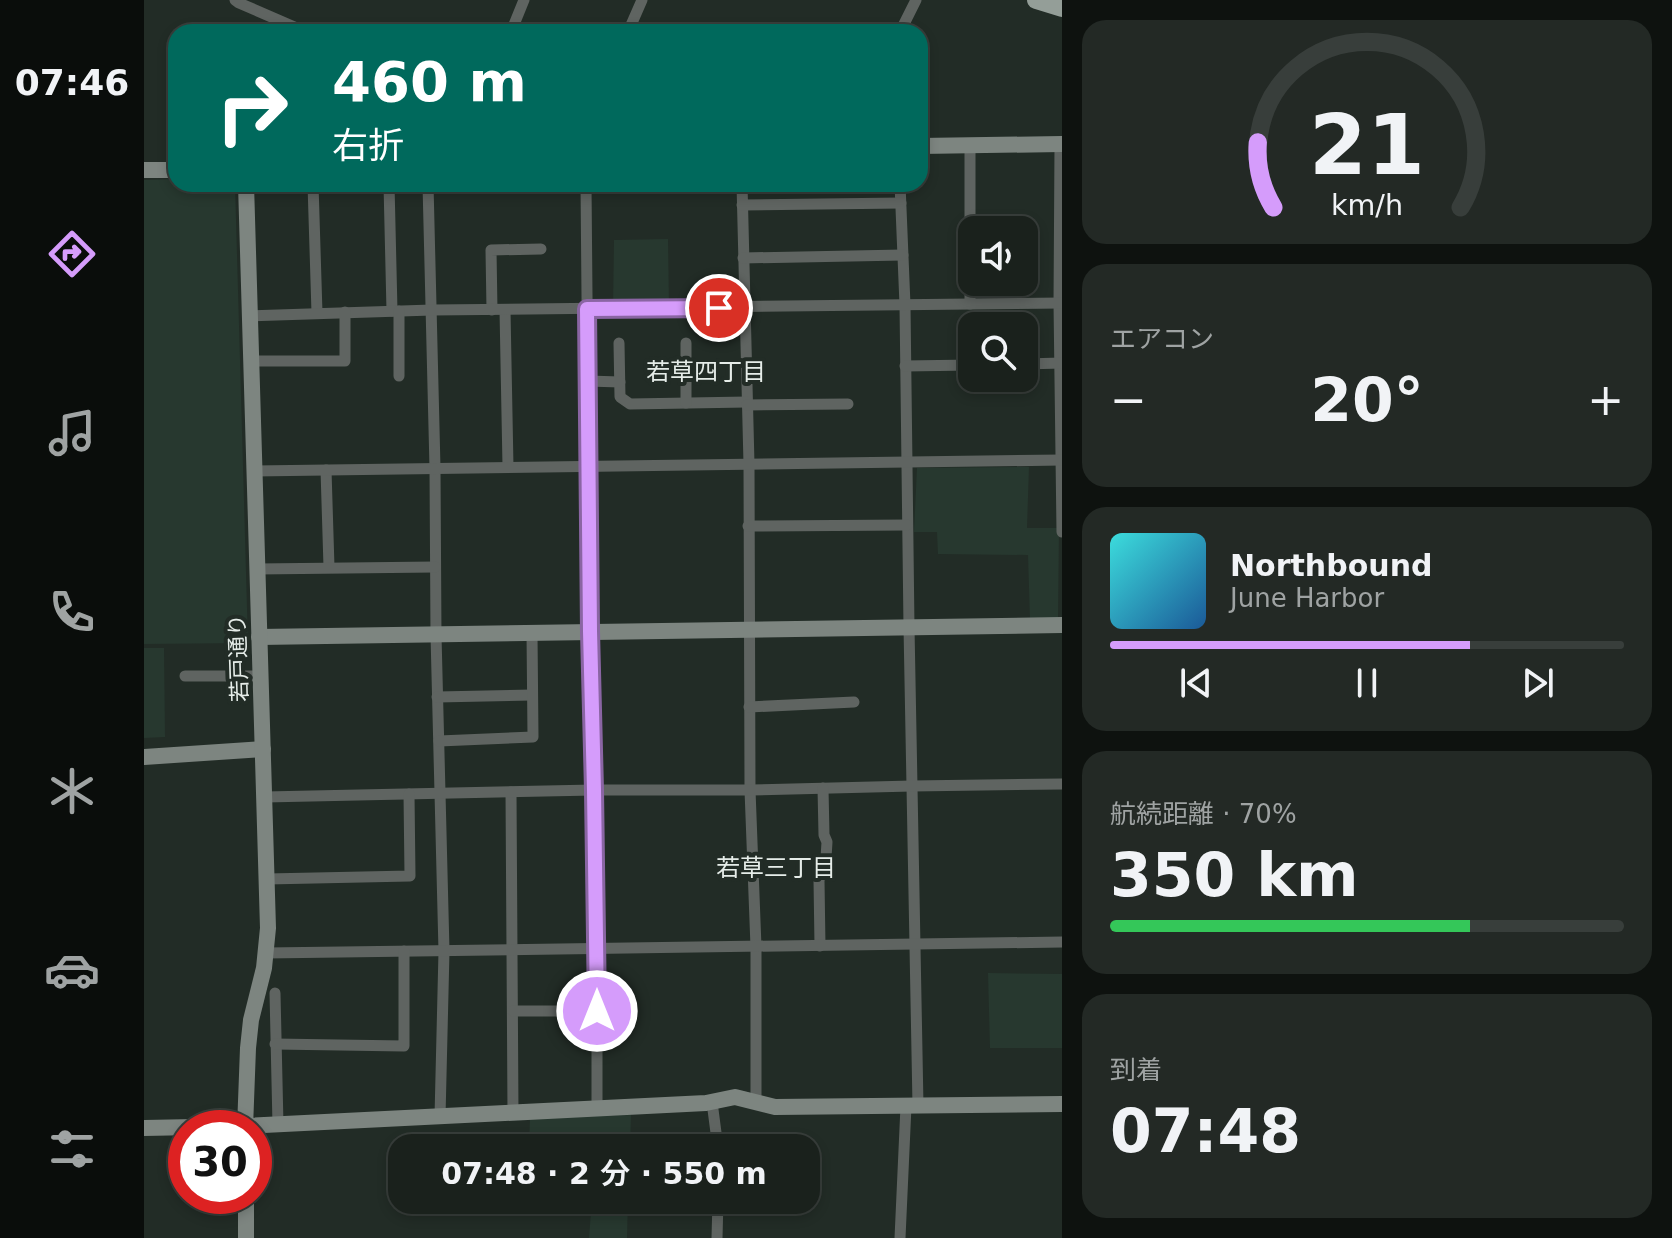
<!DOCTYPE html>
<html lang="ja">
<meta charset="utf-8">
<style>
body{margin:0;font-family:"DejaVu Sans","Noto Sans JP",sans-serif;background:#232925;color:#f1f3f6;height:100vh;display:flex;flex-direction:column;font-size:30px;white-space:nowrap}
*{box-sizing:border-box;margin:0}
p{font-size:26px;color:#9fa3a3}
.icon{flex:none;width:44px;height:44px;fill:none;stroke:currentColor;stroke-width:2;stroke-linecap:round;stroke-linejoin:round}
.map{position:relative;flex:1;overflow:hidden}
.details{display:flex;flex-direction:column;gap:20px;padding:20px;background:#0e120f;width:610px}
.details>*{flex:none}
.top-card{position:absolute;left:24px;top:24px;width:760px;height:168px;border-radius:24px;box-shadow:0 4px 12px #0003,0 0 0 2px #383e3b;background:#00695c;color:#fff;overflow:hidden}
.tools{position:absolute;left:814px;top:216px;display:grid;gap:16px}
.tools a{display:grid;place-items:center;width:80px;height:80px;border-radius:16px;background:#1a211c;box-shadow:0 4px 12px #0003,0 0 0 2px #383e3b;font-size:40px}
.speed{position:absolute;left:24px;top:1110px;display:flex;gap:16px;font-size:40px;font-weight:700;text-align:center}
.speed>*{display:grid;place-content:center;width:104px;height:104px;border-radius:50%;background:#1a211c;box-shadow:0 4px 12px #0003,0 0 0 2px #383e3b;line-height:1}
.speed .limit{border:12px solid #d22;background:#fff;color:#111}
.pin{position:absolute;display:grid;place-items:center;width:68px;height:68px;color:#fff;margin:-34px;border:4px solid #fff;border-radius:50%;box-shadow:0 2px 8px #0007}
.me{position:absolute;width:88px;margin:-44px;rotate:0deg;stroke-linejoin:round;filter:drop-shadow(0 0 6px #0008)}
.turn{display:flex;align-items:center;gap:28px;height:168px;padding:0 32px;font-size:36px}
.turn .icon{width:104px;height:104px;stroke-width:2.5}
.turn b{display:block;font-size:56px;line-height:68px}
.big{font-size:60px;font-weight:600;line-height:1.1}
.details .tile{flex:1;display:flex;flex-direction:column;justify-content:center;gap:12px;min-width:0;padding:0 28px;border-radius:24px;background:#232925}
.details .dial{align-items:center;gap:0}
.dial svg{height:208px;overflow:visible;fill:none;stroke:#383e3b;stroke-width:7;stroke-linecap:round;text-anchor:middle}
.dial text{fill:#f1f3f6;stroke:none}
.song{display:flex;align-items:center;gap:24px}
.cover{width:96px;height:96px;border-radius:12px;background:linear-gradient(135deg,hsl(180 70% 55%),hsl(210 70% 35%))}
.played{height:8px;border-radius:4px;background:linear-gradient(90deg,#d59cfb 70%,#383e3b 70%)}
.keys{display:flex;justify-content:space-around;direction:ltr}
.heat{display:flex;justify-content:space-between;align-items:center;font-size:44px;direction:ltr}
.charge{height:12px;border-radius:6px;background:linear-gradient(90deg,#34c759 70%,#383e3b 0)}
.trip{position:absolute;left:244px;top:1134px;width:432px;height:80px;border-radius:24px;background:#1a211c;box-shadow:0 4px 12px #0003,0 0 0 2px #383e3b;font-weight:600;line-height:80px;text-align:center}
main{display:flex;flex:1;min-height:0}
.menu{display:flex;flex-direction:column;width:144px;justify-content:space-around;align-items:center;background:#0a0d0b;color:#9fa3a3}
.menu .icon{width:56px;height:56px}
.menu .active{color:#d59cfb}
.menu b{font-size:36px;color:#f1f3f6}
.map>svg:first-child{display:block}
.built{fill:#27382f}
.lines{fill:none;stroke-linecap:round;stroke-linejoin:round}
.street{stroke:#5f6461;stroke-width:11}
.secondary{stroke:#7d8580;stroke-width:16}
.primary{stroke:#949e98;stroke-width:18}
.route-casing{stroke:#8a65a3;stroke-width:20}
.route{stroke:#d59cfb;stroke-width:14}
.labels{text-anchor:middle;stroke-width:8;stroke-linejoin:round;paint-order:stroke}
.street-label{font-size:22px;fill:#e5ece8;stroke:#222c26}
.neighbourhood-label{font-size:24px;fill:#e5ece8;stroke:#222c26}
</style>
<main>
<nav class="menu">
<b>07:46</b>
<svg class="icon active" aria-label="directions" viewBox="0 0 24 24"><path d="M12 3l9 9-9 9-9-9zM9 14v-3h6M13 9l2 2-2 2"/></svg>
<svg class="icon" aria-label="music" viewBox="0 0 24 24"><path d="M9 18V5l10-2v13"/><circle cx="6" cy="18" r="3"/><circle cx="16" cy="16" r="3"/></svg>
<svg class="icon" aria-label="phone" viewBox="0 0 24 24"><path d="M5 4h4l2 5-3 2q2 4 5 5l2-3 5 2v4C11 20 4 13 5 4z"/></svg>
<svg class="icon" aria-label="climate" viewBox="0 0 24 24"><path d="M12 3v18M4 7l16 10M4 17L20 7"/></svg>
<svg class="icon" aria-label="car" viewBox="0 0 24 24"><path d="M5 17H2v-5l4-1 3-4h7l3 4 3 1v5h-3M9 17h6M6 11h13"/><circle cx="7" cy="17" r="2"/><circle cx="17" cy="17" r="2"/></svg>
<svg class="icon" aria-label="filters" viewBox="0 0 24 24"><path d="M4 7h16M4 17h16"/><circle cx="9" cy="7" r="2"/><circle cx="15" cy="17" r="2"/></svg>
</nav>
<div class="map">
<svg width="918" height="1238" viewBox="0 0 918 1238">
<rect width="100%" height="100%" fill="#222c26"/>
<g class="built">
<path d="M32 179V184H91L104 643 0 644V180Z"/>
<path d="M524 239 525 307 469 308 470 240Z"/>
<path d="M885 467 883 528H915L914 620H886L884 555 794 554 793 532H770L773 468Z"/>
<path d="M0 648H20L21 737 0 738Z"/>
<path d="M844 973 918 974V1048H846Z"/>
<path d="M487 1115 486 1148H385L386 1117Z"/>
<path d="M385 1200H484L483 1238H445L447 1212 384 1216Z"/>
</g>
<g class="lines">
<g class="street">
<path d="M91 0 95 3 162 32"/>
<path d="M367 32 380 0"/>
<path d="M484 32 498 0"/>
<path d="M756 32 772 0"/>
<path d="M916 145 915 303 918 532"/>
<path d="M826 146V304"/>
<path d="M169 184 173 313"/>
<path d="M245 184 248 311"/>
<path d="M284 184 291 468 292 635 300 951 296 1117"/>
<path d="M442 184 446 631 453 949V1109"/>
<path d="M598 184 605 464 606 790 612 947V1102"/>
<path d="M756 184 761 305 765 627 774 1106"/>
<path d="M598 205 757 203"/>
<path d="M599 258 759 255"/>
<path d="M348 310 347 250 397 249"/>
<path d="M361 310 364 467"/>
<path d="M106 316 288 310 918 303"/>
<path d="M475 343 476 397 486 404 603 402"/>
<path d="M542 343V403"/>
<path d="M107 361H201V312"/>
<path d="M880 364 918 363"/>
<path d="M761 366 828 365"/>
<path d="M255 376V311"/>
<path d="M444 381 476 382"/>
<path d="M603 405 704 404"/>
<path d="M182 470 185 567"/>
<path d="M109 471 918 460"/>
<path d="M604 526 763 525"/>
<path d="M113 569 291 567"/>
<path d="M41 676H117"/>
<path d="M293 697 388 695"/>
<path d="M605 707 710 702"/>
<path d="M295 741 389 737 388 633"/>
<path d="M367 792 369 1113"/>
<path d="M121 797 450 790H606L768 786 918 784"/>
<path d="M123 879 266 876 265 794"/>
<path d="M676 946 675 880 682 858 683 842 680 835 679 788"/>
<path d="M122 953 918 942"/>
<path d="M131 993 134 1125"/>
<path d="M369 1011H453"/>
<path d="M131 1044 260 1046V951"/>
<path d="M568 1102 574 1148"/>
<path d="M573 1238 574 1200"/>
<path d="M756 1238 762 1106"/>
</g>
<g class="secondary">
<path d="M776 146 918 144"/>
<path d="M0 170H32"/>
<path d="M115 637 918 625"/>
<path d="M0 757 119 749"/>
<path d="M0 1128 101 1126 562 1103 591 1097 631 1107 918 1104"/>
<path d="M101 1128 104 1048 107 1020 120 968 124 928 102 184"/>
<path d="M102 1196V1238"/>
</g>
<path class="primary" d="M892 0 918 8"/>
</g>
<g class="lines">
<g class="route-casing">
<path id="route" d="M453 1011 450 790 446 631 443 309 575 308"/>
</g>
<use href="#route" class="route"/>
</g>
<g class="labels">
<g class="street-label">
<text transform="translate(94 658) rotate(-92)" y="8">若戸通り</text>
</g>
<g class="neighbourhood-label">
<text x="562" y="380">若草四丁目</text>
<text x="632" y="876">若草三丁目</text>
</g>
</g>
</svg>
<div class="tools">
<a><svg class="icon" aria-label="sound" viewBox="0 0 24 24"><path d="M4 9h4l5-4v14l-5-4H4zM17 9q2 3 0 6"/></svg></a>
<a><svg class="icon" aria-label="search" viewBox="0 0 24 24"><circle cx="10" cy="10" r="6"/><path d="M15 15l6 6"/></svg></a>
</div>
<div class="speed"><div class="limit">30</div></div>
<div class="pin" style="left:575px;top:308px;background:#d93025"><svg class="icon" aria-label="arrive" viewBox="0 0 24 24"><path d="M6 21V4h12l-3 4 3 4H6"/></svg></div>
<svg class="me" style="left:453px;top:1011px" viewBox="-20 -20 40 40"><circle r="17" fill="#d59cfb" stroke="#fff" stroke-width="3"/><path d="M0-11L8 9 0 5-8 9z" fill="#fff"/></svg>
<div class="trip">07:48 · 2 分 · 550 m</div>
<div class="top-card">
<div class="turn"><svg class="icon" aria-label="right" viewBox="0 0 24 24"><path d="M7 20v-9h11M14 6l5 5-5 5"/></svg><div><b>460 m</b>右折</div></div>
</div>
</div>
<section class="details">
<div class="tile dial"><svg viewBox="0 0 100 80">
<path d="M14 69A42 42 0 1 1 86 69"/>
<path d="M14 69A42 42 0 0 1 8 44" stroke="#d59cfb"/>
<text x="50" y="56" font-size="32" font-weight="700">21</text>
<text x="50" y="72" font-size="11">km/h</text>
</svg></div>
<div class="tile"><p>エアコン</p>
<div class="heat"><a>−</a><b class="big">20°</b><a>+</a></div>
</div>
<div class="tile">
<div class="song"><i class="cover"></i><div><b>Northbound</b><p>June Harbor</p></div></div>
<div class="played"></div>
<div class="keys"><svg class="icon" aria-label="previous" viewBox="0 0 24 24"><path d="M18 5L8 12l10 7zM5 5v14"/></svg><svg class="icon" aria-label="pause" viewBox="0 0 24 24"><path d="M8 5v14M16 5v14"/></svg><svg class="icon" aria-label="next" viewBox="0 0 24 24"><path d="M6 5l10 7-10 7zM19 5v14"/></svg></div>
</div>
<div class="tile"><p>航続距離 · 70%</p><b class="big">350 km</b><div class="charge"></div></div>
<div class="tile"><p>到着</p><b class="big">07:48</b></div>
</section>
</main>
